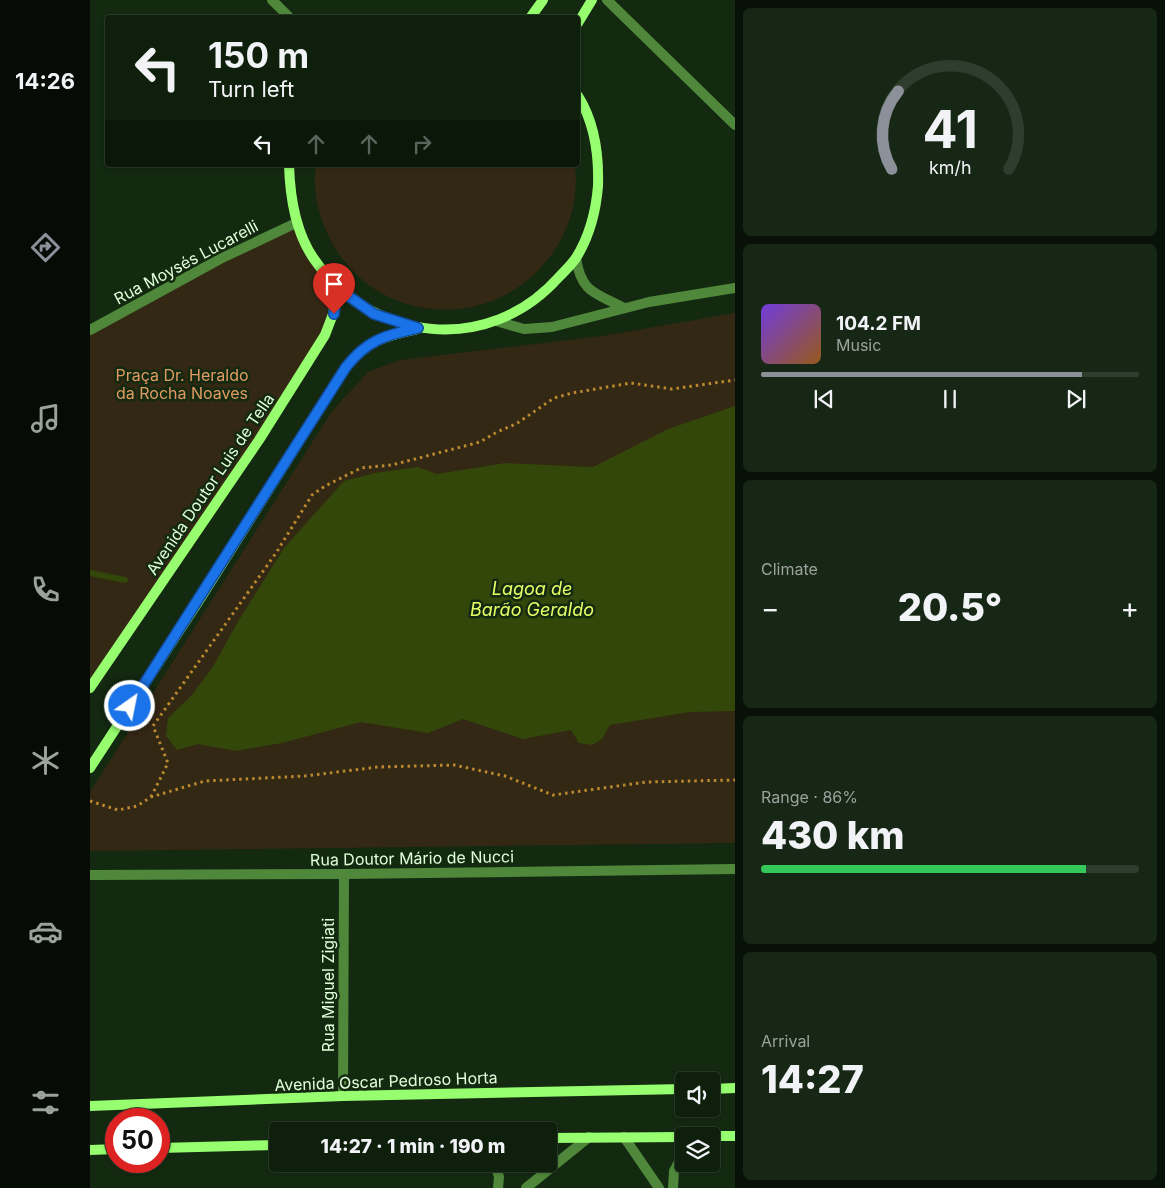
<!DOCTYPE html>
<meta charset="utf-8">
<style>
body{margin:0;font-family:Inter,sans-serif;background:#172715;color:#f1f3f6;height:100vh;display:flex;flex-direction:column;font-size:19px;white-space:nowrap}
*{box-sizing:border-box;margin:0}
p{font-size:16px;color:#9ba29d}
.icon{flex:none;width:28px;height:28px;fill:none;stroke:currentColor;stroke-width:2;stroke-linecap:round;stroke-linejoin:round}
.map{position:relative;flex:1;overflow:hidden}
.side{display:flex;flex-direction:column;gap:8px;padding:8px;background:#081107;width:430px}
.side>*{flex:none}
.guide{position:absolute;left:15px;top:15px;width:475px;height:152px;border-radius:5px;box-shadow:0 1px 4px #0004,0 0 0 1px #2e3d2d;background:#0e1f0c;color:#f1f3f6;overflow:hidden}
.controls{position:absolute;left:585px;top:1072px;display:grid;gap:10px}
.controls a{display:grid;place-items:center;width:45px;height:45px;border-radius:5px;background:#0e1f0c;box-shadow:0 1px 4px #0004,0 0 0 1px #2e3d2d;font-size:25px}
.speed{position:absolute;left:15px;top:1108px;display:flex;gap:10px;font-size:25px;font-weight:700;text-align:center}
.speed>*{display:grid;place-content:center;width:65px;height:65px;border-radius:50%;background:#0e1f0c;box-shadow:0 1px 4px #0004,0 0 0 1px #2e3d2d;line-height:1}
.speed .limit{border:8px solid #d22;background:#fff;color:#111}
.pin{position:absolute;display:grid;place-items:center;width:42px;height:42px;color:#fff;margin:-51px -21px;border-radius:50% 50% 50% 0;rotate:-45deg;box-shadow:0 0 5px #0007}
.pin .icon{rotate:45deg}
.me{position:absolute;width:55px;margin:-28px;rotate:33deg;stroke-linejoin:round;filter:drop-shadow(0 0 4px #0008)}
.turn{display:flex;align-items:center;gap:18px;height:105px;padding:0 20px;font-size:22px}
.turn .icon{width:65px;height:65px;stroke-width:2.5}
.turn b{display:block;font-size:35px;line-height:42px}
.lanes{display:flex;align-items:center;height:48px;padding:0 20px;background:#0003;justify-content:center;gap:25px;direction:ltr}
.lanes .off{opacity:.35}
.big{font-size:38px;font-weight:800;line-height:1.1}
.side .tile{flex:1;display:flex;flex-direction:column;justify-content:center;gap:8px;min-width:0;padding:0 18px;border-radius:8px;background:#172715}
.side .dial{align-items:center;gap:0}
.dial svg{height:130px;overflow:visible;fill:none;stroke:#2e3d2d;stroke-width:7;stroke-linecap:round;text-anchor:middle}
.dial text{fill:#f1f3f6;stroke:none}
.song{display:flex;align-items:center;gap:15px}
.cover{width:60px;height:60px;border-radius:8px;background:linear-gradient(135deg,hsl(260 70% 55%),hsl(30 70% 35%))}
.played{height:5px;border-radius:2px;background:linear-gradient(90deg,#8c9099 85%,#2e3d2d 85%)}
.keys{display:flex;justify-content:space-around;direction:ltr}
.heat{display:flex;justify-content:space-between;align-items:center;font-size:28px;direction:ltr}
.charge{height:8px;border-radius:4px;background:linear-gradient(90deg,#34c759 86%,#2e3d2d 0)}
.trip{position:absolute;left:179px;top:1122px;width:288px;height:50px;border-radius:5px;background:#0e1f0c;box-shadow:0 1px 4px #0004,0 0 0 1px #2e3d2d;font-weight:800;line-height:50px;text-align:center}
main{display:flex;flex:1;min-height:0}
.tab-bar{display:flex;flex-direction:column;width:90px;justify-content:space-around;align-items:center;background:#060c05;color:#9ba29d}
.tab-bar .icon{width:35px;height:35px}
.tab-bar .current{color:#8c9099}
.tab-bar b{font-size:22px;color:#f1f3f6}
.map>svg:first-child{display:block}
.green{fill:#332813}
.water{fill:#33470a}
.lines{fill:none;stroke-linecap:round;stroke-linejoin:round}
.stream{stroke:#33470a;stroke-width:6}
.path{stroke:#bb892f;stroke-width:3;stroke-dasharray:2.5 4;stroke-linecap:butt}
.street{stroke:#4f883b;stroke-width:10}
.secondary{stroke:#97ff6f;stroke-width:10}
.route-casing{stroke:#114b97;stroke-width:12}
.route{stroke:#1a73e8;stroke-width:9}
.labels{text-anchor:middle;stroke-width:5;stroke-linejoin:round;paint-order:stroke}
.street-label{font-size:16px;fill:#dfffd8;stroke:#132910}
.park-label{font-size:16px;fill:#e19b62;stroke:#132910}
.water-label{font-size:18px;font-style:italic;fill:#e6ff66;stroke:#132910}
</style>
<main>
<nav class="tab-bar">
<b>14:26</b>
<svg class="icon current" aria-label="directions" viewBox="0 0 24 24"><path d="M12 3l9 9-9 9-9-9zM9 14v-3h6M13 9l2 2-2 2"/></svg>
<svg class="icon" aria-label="music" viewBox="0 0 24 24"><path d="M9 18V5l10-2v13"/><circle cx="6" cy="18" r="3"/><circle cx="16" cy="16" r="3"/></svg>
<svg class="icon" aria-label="phone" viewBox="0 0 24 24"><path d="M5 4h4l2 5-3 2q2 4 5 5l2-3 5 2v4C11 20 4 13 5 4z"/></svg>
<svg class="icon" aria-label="climate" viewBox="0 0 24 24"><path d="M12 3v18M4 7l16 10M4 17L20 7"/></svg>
<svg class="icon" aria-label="car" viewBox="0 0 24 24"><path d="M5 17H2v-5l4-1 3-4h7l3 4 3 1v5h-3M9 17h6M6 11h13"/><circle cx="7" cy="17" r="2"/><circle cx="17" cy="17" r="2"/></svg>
<svg class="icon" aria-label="filters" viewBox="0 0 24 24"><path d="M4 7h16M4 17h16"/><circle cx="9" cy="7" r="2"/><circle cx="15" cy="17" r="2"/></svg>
</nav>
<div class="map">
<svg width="645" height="1188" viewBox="0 0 645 1188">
<rect width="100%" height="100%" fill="#132910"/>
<g class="green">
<path d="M226 165H485C488 192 483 218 470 241 418 335 284 332 238 235 228 214 222 188 226 165Z"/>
<path d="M206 223 247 288 235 335 0 685V330Z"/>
<path d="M645 313V843L0 851V792L242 411 278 372 310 360 512 336Z"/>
</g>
<path class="water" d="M645 406V711L600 712 520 725 512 739 502 745 489 743 481 730 433 739 373 719 338 733 271 722 192 743 146 751 108 744 87 750 76 736 78 718 101 696 122 668 149 620 194 548 254 481 285 473 327 467 347 474 415 463 503 467 578 429Z"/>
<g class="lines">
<path class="stream" d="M0 573 35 580"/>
<g class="path">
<path d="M61 797 78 763 63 726 186 553 222 495 235 486 271 468 302 465 390 442 407 432 426 424 464 398 482 393 541 383 582 389 645 380"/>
<path d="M0 801 28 810 47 806 61 797 115 781 215 776 288 767 364 765 415 776 463 795 556 782 645 780"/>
</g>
<g class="street">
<path d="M182 0 200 18"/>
<path d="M517 0 645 125"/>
<path d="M486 258C491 293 506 293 534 308"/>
<path d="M406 321 434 329 462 327 559 302 645 288"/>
<path d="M0 330 130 259 206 223"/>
<path d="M0 875 254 874 645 869"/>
<path d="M253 1096 254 874"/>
<path d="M534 1137 569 1188"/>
<path d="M405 1164 409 1177 408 1188"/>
<path d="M436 1188 499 1137"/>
<path d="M583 1188 584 1171 594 1152"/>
</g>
<g class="secondary">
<path d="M440 18 453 0"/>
<path d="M488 23 502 0"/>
<path d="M199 165C200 197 205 232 224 259 282 343 399 355 468 278 474 272 481 265 486 258 499 237 506 211 508 186 509 155 505 123 488 96"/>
<path d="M0 688 169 440 235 335 243 314 247 288"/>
<path d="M0 768 110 599 256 367C277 341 295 336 327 329"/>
<path d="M621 1089 645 1088"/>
<path d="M0 1106 253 1096 594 1089"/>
<path d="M621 1136H645"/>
<path d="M458 1138 594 1137"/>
<path d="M69 1148 188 1145"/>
<path d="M0 1150 26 1149"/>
</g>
</g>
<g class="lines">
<g class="route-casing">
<path id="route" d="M40 706 256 367C277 340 296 335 328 328L284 314 247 288 244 314"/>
</g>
<use href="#route" class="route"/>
</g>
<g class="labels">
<g class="street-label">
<text transform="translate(96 262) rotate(-28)" y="6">Rua Moysés Lucarelli</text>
<text transform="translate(120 484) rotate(-56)" y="6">Avenida Doutor Luis de Tella</text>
<text transform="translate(322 858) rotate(-1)" y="6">Rua Doutor Mário de Nucci</text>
<text transform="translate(238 985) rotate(-90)" y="6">Rua Miguel Zigiati</text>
<text transform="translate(296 1081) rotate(-2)" y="6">Avenida Oscar Pedroso Horta</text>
</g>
<g class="park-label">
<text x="92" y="381">Praça Dr. Heraldo<tspan x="92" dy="18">da Rocha Noaves</tspan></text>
</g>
<g class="water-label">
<text x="442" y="595">Lagoa de<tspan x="442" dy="21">Barão Geraldo</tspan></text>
</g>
</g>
</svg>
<div class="controls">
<a><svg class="icon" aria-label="sound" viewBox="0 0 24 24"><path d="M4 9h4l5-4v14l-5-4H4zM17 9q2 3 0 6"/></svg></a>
<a><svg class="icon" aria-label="layers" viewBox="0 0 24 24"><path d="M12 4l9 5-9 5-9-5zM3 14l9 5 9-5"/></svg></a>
</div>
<div class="speed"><div class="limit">50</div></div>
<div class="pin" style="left:244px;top:314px;background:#d93025"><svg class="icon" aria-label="arrive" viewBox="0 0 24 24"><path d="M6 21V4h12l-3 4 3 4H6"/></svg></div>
<svg class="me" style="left:40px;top:706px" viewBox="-20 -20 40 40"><circle r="17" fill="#1a73e8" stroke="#fff" stroke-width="3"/><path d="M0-11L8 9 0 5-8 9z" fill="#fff"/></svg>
<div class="trip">14:27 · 1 min · 190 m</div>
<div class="guide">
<div class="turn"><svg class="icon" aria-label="left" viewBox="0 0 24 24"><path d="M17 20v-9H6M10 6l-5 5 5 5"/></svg><div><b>150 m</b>Turn left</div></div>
<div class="lanes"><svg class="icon" aria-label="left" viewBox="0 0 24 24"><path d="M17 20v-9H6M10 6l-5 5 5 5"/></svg><svg class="icon off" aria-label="ahead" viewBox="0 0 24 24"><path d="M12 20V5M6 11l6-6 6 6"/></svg><svg class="icon off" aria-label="ahead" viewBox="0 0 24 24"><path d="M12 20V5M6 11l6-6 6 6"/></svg><svg class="icon off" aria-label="right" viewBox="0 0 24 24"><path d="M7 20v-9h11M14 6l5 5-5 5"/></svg></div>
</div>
</div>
<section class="side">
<div class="tile dial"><svg viewBox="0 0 100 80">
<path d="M14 69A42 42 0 1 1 86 69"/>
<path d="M14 69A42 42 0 0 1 18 21" stroke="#8c9099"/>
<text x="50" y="56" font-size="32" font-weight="700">41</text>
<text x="50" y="72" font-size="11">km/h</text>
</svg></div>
<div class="tile">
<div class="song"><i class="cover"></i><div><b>104.2 FM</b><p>Music</p></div></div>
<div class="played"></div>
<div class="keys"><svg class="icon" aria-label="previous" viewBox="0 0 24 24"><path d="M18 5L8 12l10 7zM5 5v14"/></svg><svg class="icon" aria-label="pause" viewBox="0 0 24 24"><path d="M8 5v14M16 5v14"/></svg><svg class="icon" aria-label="next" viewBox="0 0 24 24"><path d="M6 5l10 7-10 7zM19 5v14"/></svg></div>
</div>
<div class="tile"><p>Climate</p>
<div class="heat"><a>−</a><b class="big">20.5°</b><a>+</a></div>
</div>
<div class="tile"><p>Range · 86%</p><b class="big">430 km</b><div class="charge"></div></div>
<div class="tile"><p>Arrival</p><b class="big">14:27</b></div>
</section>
</main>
